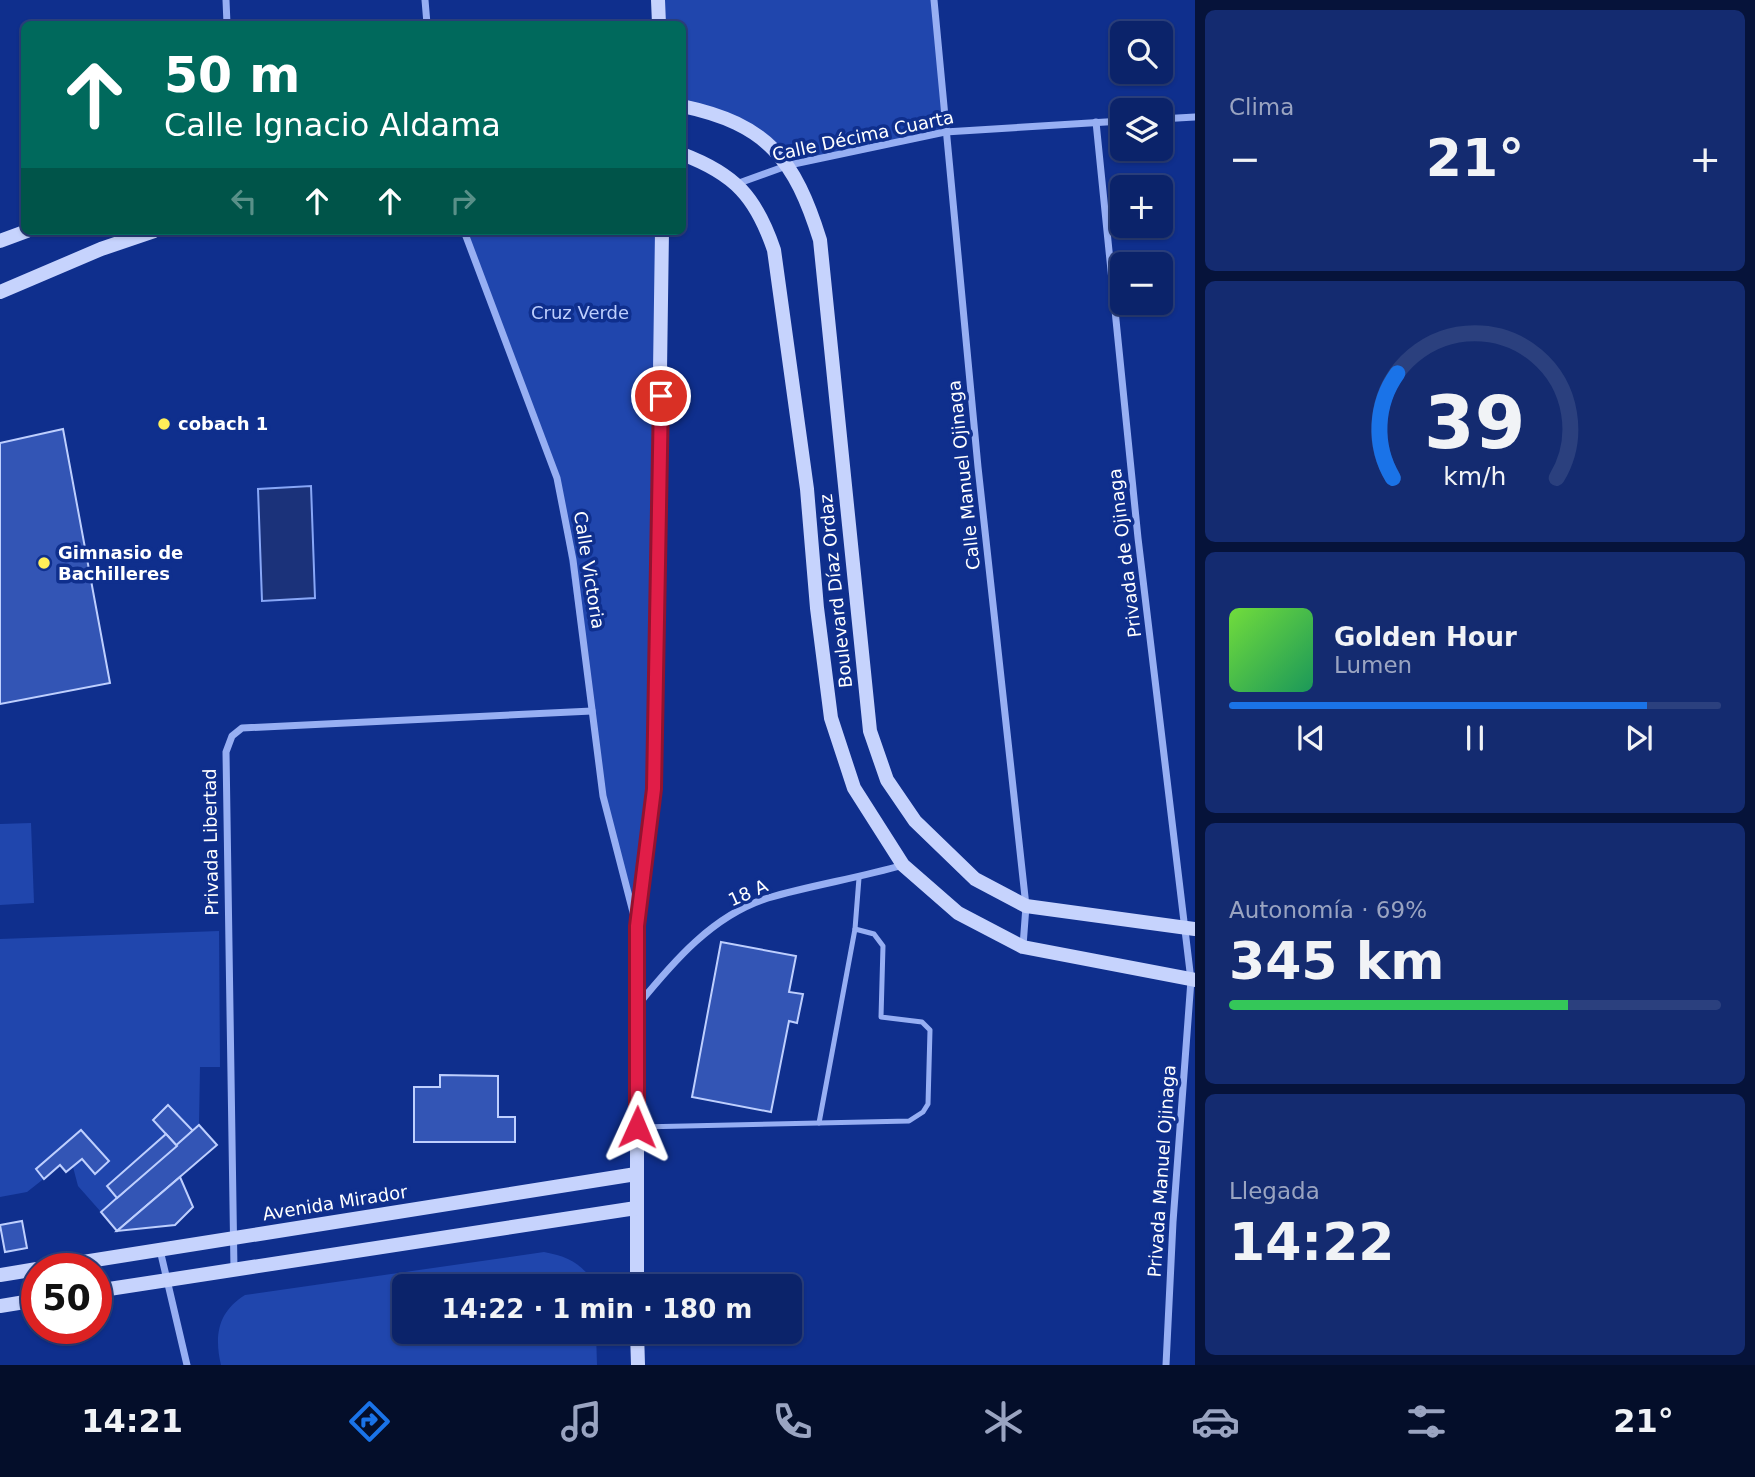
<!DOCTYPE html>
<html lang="es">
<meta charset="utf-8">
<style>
body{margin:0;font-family:"DejaVu Sans",sans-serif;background:#142b70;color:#f1f3f6;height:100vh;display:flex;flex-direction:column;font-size:26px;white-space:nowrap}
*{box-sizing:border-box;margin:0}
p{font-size:23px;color:#9aa4c1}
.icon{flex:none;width:38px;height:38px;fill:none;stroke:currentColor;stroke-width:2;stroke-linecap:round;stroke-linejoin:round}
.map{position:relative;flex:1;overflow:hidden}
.side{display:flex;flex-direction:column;gap:10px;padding:10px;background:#06133a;width:560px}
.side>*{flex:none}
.banner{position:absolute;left:21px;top:21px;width:665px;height:214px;border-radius:10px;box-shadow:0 2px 5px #0004,0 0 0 2px #2b407e;background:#00695c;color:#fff;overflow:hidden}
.buttons{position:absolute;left:1110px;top:21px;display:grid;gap:14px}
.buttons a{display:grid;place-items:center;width:63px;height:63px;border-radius:10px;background:#0b236a;box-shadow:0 2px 5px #0004,0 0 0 2px #2b407e;font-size:35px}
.speed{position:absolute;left:21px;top:1253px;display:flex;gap:14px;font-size:35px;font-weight:700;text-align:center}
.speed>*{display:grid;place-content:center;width:91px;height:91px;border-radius:50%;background:#0b236a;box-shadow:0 2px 5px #0004,0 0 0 2px #2b407e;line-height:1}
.speed .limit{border:10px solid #d22;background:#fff;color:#111}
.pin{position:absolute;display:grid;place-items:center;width:60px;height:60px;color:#fff;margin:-30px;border:4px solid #fff;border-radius:50%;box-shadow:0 2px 7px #0007}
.me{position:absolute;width:77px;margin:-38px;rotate:1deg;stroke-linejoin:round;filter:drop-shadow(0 0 5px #0008)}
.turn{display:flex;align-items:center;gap:24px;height:147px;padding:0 28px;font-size:32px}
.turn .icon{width:91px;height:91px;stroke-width:2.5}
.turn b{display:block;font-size:49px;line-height:60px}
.lanes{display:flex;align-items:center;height:66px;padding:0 28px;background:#0003;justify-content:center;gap:35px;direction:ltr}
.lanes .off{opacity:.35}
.big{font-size:52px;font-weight:600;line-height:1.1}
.side .widget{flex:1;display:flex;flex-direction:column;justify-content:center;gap:10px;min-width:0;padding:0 24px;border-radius:10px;background:#142b70}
.side .dial{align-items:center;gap:0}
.dial svg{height:182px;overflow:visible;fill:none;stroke:#2b407e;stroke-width:7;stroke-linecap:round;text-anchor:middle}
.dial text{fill:#f1f3f6;stroke:none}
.song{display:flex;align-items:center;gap:21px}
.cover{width:84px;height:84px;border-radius:10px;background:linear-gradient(135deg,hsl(100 70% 55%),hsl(150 70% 35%))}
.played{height:7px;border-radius:4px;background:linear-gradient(90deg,#1a73e8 85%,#2b407e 85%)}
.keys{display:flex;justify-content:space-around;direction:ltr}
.heat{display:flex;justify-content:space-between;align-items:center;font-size:38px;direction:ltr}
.charge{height:10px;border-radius:5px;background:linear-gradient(90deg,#34c759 69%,#2b407e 0)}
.trip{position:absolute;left:392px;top:1274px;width:410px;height:70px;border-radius:10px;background:#0b236a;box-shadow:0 2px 5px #0004,0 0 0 2px #2b407e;font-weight:600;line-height:70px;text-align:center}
.dock{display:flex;height:112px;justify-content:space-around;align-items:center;background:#040e2a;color:#9aa4c1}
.dock .icon{width:49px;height:49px}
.dock .active{color:#1a73e8}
.dock b{font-size:32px;color:#f1f3f6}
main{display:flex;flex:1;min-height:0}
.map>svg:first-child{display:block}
.green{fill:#2046ad}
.water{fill:#1b327a;stroke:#88a7f7;stroke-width:2}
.building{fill:#3355b5;stroke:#becffe;stroke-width:2}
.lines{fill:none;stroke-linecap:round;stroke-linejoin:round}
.service{stroke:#97aff3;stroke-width:5}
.minor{stroke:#97aff3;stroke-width:7}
.secondary{stroke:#c6d3fd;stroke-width:14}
.route-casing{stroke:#92132f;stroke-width:18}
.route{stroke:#e11d48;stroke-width:12}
.poi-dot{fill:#ffee58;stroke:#0f2f8d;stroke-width:2.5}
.labels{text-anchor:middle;stroke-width:7;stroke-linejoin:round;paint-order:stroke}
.street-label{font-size:18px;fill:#fff;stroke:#0f2f8d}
.park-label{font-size:18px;fill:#becffe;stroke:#0f2f8d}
.poi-label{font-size:18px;font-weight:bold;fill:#fff;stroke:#0f2f8d;text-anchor:start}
</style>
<main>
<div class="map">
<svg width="1195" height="1365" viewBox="0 0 1195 1365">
<rect width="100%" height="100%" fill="#0f2f8d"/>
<g class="green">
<path d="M658 0H935L945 132 789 165 745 126 683 106 682 24H659Z"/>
<path d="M462 231H662L654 789 637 926 603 796 557 478Z"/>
<path d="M31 823 34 903 0 905V824Z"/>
<path d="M219 931 220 1067H200L199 1125 193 1131 168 1105 153 1120 166 1134 117 1198 101 1212 78 1186 73 1167 66 1172 60 1166 27 1192 0 1197V939Z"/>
<path d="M544 1252C569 1257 582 1263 596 1286H404V1332H596L597 1365H221C214 1335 218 1312 245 1295Z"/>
</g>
<path class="water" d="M311 486 315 598 262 601 258 489Z"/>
<g class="building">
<path d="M63 429 110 683 0 704V443Z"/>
<path d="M721 942 796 956 789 992 803 994 797 1023 789 1021 771 1112 692 1097Z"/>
<path d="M440 1075 498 1076V1117H515V1142H414V1087H440Z"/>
<path d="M168 1105 193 1131 177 1146 153 1120Z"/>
<path d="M199 1125 217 1145 117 1231 101 1212Z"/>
<path d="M81 1130 109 1161 95 1174 82 1159 66 1172 60 1165 44 1179 36 1169Z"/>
<path d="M166 1134 177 1146 117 1198 107 1186Z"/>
<path d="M180 1177 193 1207 175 1225 117 1231Z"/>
<path d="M22 1221 27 1248 5 1252 0 1225Z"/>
</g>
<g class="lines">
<g class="service">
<path d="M819 1123 855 929 859 878"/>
<path d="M640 1127 909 1121 923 1112 928 1104 930 1030 922 1022 881 1017 883 946 874 934 855 929"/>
</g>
<g class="minor">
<path d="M226 0 227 24"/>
<path d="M425 0 427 24"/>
<path d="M934 0 978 467 1026 906 1023 946"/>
<path d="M1160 119 1195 117"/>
<path d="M1096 122 1138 538 1191 980 1173 1222 1166 1365"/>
<path d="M739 183 789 165 945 132 1122 121"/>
<path d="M464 231 557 478 573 560 603 796 634 916"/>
<path d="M638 1005C673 962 713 915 768 898 812 885 859 878 903 865"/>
<path d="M160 1250 187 1365"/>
<path d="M234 1269 226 752 232 736 242 728 592 711"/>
</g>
<g class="secondary">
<path d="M658 0 659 24"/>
<path d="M682 106C768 124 795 160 820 240L870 731 887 780 915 821 975 879 1026 906 1195 929"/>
<path d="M682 154C735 174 756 197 774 250L807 489 817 608 831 718 854 788 903 865 958 913 1023 947 1195 980"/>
<path d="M0 241 27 231"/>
<path d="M0 292 101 249 154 231"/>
<path d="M39 1269 636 1174"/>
<path d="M0 1275 37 1269"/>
<path d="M637 1286V926L654 789 662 231"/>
<path d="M96 1291 636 1208"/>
<path d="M0 1306 37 1300"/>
<path d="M637 1332 638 1365"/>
</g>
</g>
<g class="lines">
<g class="route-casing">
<path id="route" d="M637 1127V926L654 789 661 396"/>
</g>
<use href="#route" class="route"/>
</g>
<g class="poi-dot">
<circle cx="164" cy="424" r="7"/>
<circle cx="44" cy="563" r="7"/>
</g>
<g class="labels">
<g class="street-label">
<text transform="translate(863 136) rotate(-12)" y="6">Calle Décima Cuarta</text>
<text transform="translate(964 475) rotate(-96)" y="6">Calle Manuel Ojinaga</text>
<text transform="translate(1125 553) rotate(-97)" y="6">Privada de Ojinaga</text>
<text transform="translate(589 570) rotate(81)" y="6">Calle Victoria</text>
<text transform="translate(836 591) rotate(-96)" y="6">Boulevard Díaz Ordaz</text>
<text transform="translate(211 842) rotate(-91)" y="6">Privada Libertad</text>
<text transform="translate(748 893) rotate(-24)" y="6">18 A</text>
<text transform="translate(1162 1171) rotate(-86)" y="6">Privada Manuel Ojinaga</text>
<text transform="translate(335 1203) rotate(-9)" y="6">Avenida Mirador</text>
</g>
<g class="park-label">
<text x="580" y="319">Cruz Verde</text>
</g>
<g class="poi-label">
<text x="178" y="430">cobach 1</text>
<text x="58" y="559">Gimnasio de<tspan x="58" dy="21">Bachilleres</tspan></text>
</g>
</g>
</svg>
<div class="buttons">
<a><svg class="icon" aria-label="search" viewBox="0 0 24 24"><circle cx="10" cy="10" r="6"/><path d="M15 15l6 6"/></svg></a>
<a><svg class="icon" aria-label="layers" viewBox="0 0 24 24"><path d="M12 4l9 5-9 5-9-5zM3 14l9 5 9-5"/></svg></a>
<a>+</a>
<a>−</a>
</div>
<div class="speed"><div class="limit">50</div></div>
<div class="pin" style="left:661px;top:396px;background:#d93025"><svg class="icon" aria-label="arrive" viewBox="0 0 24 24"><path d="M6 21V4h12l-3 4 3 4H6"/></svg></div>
<svg class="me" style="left:637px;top:1127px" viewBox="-20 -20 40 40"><path d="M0-17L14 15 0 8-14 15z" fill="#e11d48" stroke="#fff" stroke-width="4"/></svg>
<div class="trip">14:22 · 1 min · 180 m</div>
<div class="banner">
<div class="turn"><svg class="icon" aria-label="ahead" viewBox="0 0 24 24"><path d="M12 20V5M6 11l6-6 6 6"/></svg><div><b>50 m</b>Calle Ignacio Aldama</div></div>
<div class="lanes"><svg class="icon off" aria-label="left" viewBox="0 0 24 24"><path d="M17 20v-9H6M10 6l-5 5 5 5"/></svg><svg class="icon" aria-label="ahead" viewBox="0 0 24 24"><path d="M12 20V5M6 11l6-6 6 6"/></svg><svg class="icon" aria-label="ahead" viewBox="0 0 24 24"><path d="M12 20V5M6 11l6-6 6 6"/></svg><svg class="icon off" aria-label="right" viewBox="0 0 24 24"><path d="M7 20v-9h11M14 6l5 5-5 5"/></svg></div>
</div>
</div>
<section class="side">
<div class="widget"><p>Clima</p>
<div class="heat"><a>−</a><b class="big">21°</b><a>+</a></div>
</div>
<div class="widget dial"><svg viewBox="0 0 100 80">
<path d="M14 69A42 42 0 1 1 86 69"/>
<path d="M14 69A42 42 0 0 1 16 23" stroke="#1a73e8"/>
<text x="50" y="56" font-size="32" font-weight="700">39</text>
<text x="50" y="72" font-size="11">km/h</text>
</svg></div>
<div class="widget">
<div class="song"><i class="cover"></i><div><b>Golden Hour</b><p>Lumen</p></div></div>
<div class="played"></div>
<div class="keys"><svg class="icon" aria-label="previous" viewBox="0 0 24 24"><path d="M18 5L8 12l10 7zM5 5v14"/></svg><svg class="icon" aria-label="pause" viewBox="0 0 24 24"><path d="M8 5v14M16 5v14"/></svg><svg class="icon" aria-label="next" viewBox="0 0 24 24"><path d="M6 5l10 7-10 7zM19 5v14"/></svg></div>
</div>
<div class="widget"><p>Autonomía · 69%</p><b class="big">345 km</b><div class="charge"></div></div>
<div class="widget"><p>Llegada</p><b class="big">14:22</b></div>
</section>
</main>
<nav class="dock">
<b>14:21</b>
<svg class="icon active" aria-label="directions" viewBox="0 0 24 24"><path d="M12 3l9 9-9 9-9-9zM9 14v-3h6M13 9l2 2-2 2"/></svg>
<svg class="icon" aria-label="music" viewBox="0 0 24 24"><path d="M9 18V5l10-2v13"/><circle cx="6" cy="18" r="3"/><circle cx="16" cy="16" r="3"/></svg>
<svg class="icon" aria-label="phone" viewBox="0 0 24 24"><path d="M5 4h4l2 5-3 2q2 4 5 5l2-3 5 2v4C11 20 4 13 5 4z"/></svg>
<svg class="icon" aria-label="climate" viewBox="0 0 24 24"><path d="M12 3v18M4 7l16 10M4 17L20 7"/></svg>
<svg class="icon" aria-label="car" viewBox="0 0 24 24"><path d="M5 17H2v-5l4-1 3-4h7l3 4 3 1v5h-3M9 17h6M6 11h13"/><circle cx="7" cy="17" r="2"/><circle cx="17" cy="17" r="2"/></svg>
<svg class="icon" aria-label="filters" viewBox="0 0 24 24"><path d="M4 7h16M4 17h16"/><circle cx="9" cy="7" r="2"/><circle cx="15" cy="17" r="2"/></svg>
<b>21°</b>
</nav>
